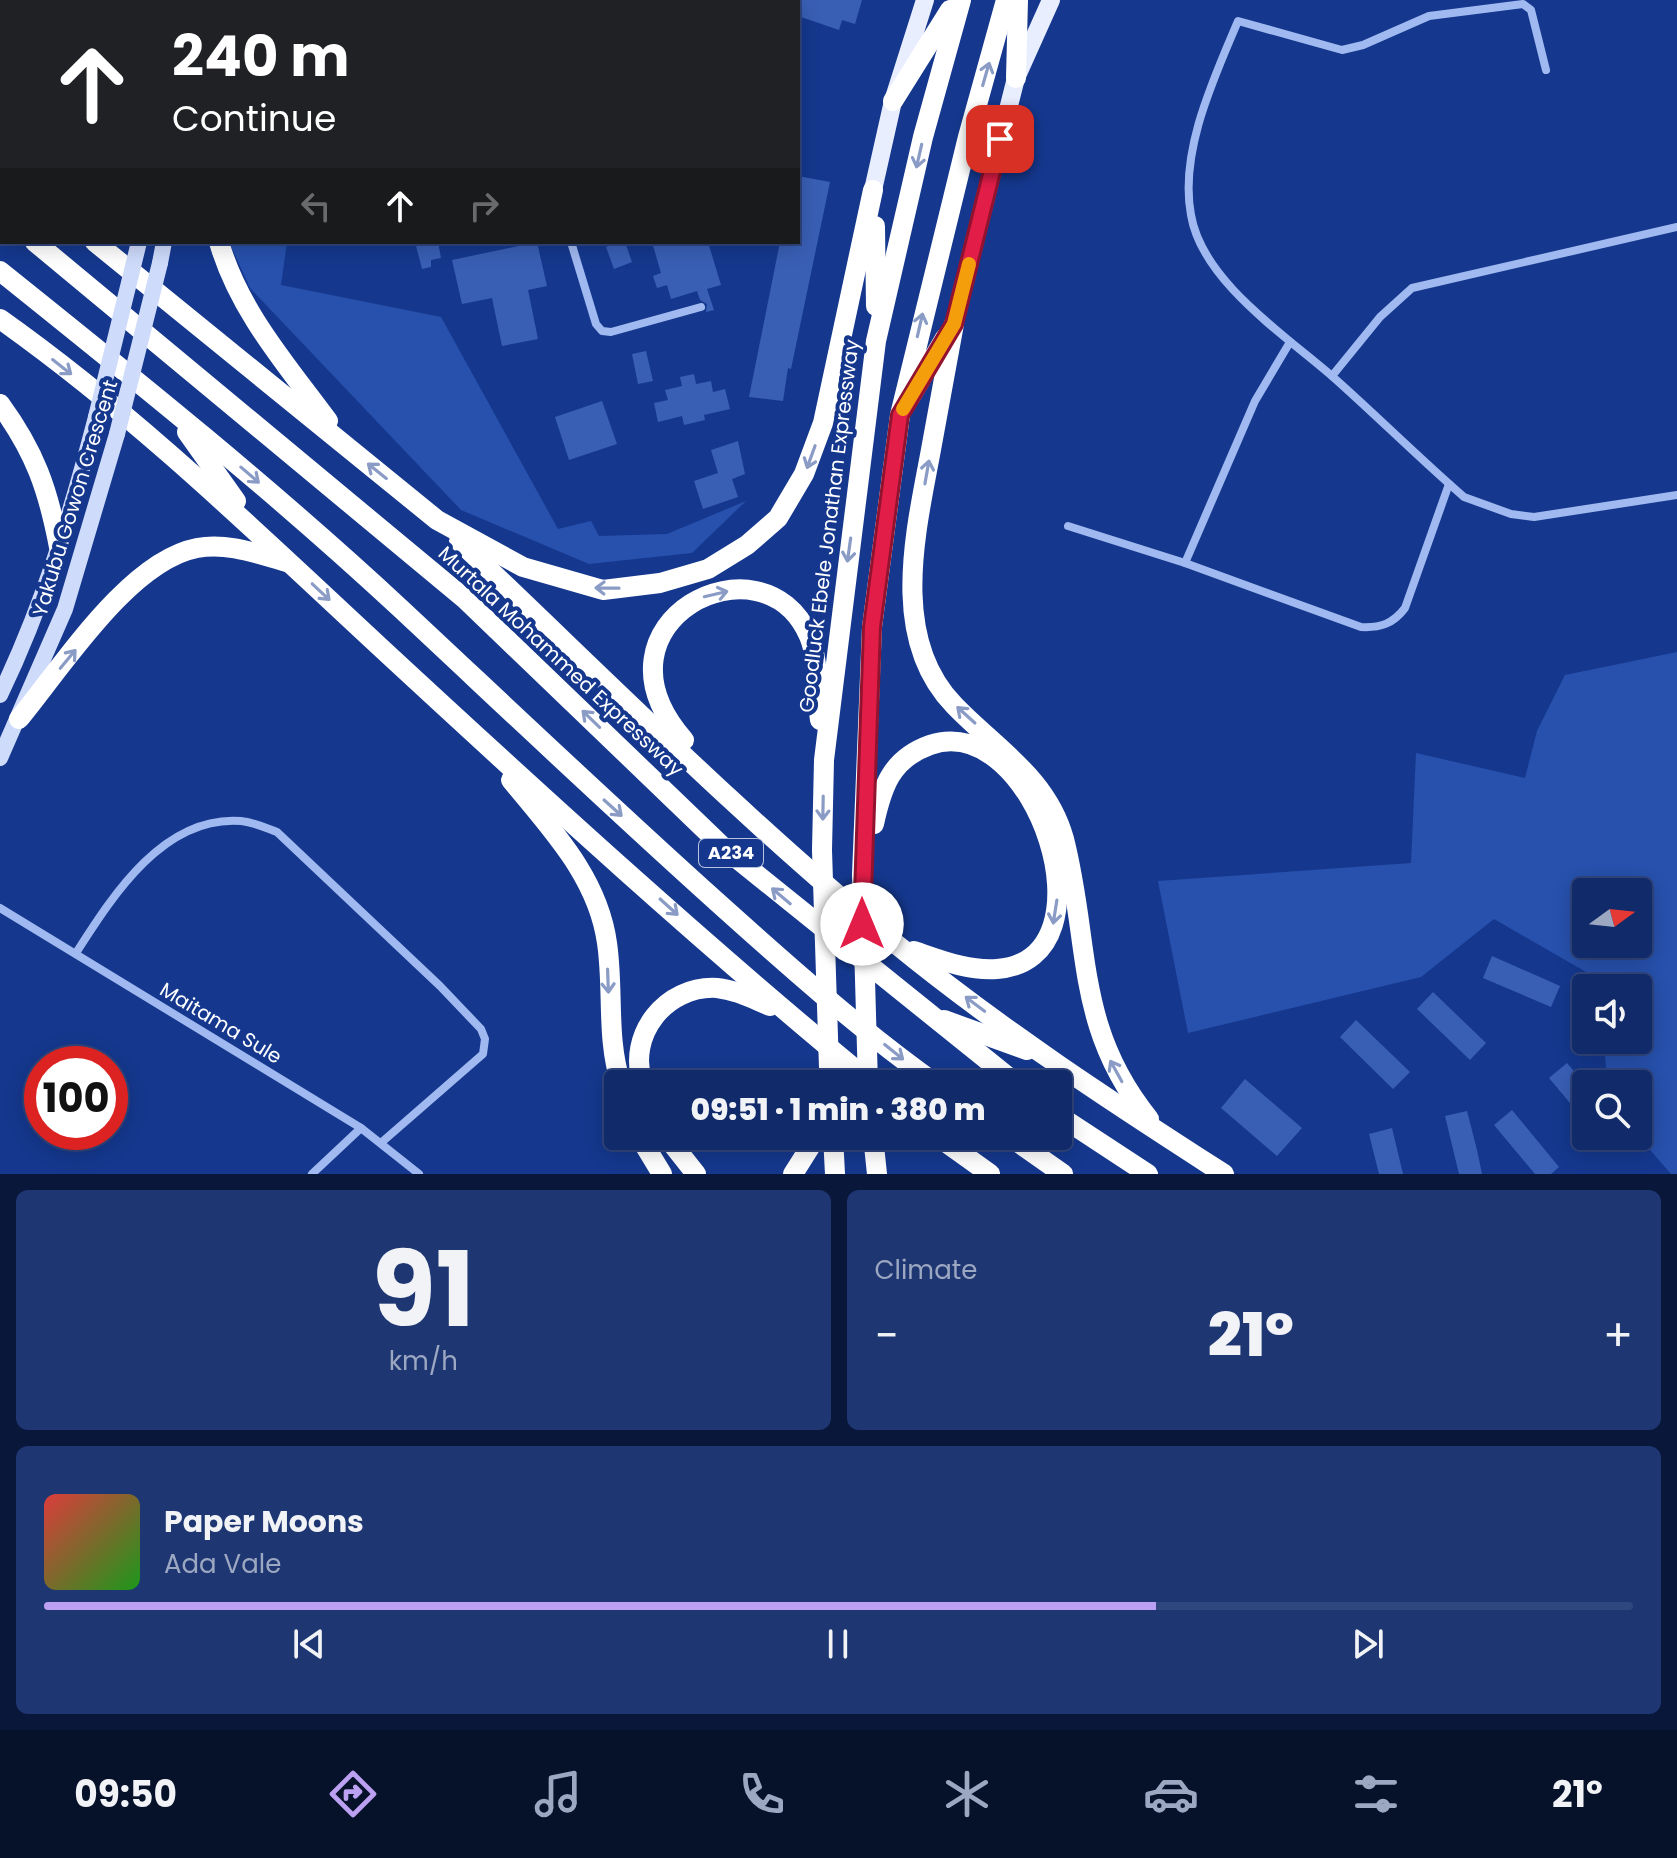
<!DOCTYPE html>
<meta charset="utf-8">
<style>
body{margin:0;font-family:Poppins,sans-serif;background:#1e3672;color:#f1f3f6;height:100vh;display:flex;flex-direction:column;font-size:30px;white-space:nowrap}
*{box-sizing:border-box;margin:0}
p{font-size:26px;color:#9ca7c1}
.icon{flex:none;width:44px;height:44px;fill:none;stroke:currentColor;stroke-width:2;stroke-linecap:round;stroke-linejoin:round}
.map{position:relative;height:1174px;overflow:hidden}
.side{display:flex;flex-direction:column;gap:16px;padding:16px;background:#09173a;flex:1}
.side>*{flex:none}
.hud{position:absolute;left:0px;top:0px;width:800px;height:244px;box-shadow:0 4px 20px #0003,0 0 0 2px #30467e;background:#202124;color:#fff;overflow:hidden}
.needle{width:52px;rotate:75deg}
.controls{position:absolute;left:1572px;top:878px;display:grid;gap:16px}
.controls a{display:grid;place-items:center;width:80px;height:80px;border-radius:8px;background:#102a6a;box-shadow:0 4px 20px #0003,0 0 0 2px #30467e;font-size:40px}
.speed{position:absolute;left:24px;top:1046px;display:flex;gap:16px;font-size:40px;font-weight:700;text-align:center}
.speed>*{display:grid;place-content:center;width:104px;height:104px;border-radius:50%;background:#102a6a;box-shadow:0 4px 20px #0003,0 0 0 2px #30467e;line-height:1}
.speed .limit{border:12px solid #d22;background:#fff;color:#111}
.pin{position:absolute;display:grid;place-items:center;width:68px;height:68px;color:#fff;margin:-34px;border-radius:16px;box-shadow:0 4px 12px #0006}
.me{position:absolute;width:88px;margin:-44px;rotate:0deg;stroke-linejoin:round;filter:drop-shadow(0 0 6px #0008)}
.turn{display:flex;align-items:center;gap:28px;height:168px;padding:0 40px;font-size:36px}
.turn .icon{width:104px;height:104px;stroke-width:2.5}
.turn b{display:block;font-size:56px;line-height:68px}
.lanes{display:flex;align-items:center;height:76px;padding:0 40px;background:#0003;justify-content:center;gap:40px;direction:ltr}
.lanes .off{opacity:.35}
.big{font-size:60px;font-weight:800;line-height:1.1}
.side .card{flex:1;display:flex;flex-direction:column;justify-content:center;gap:12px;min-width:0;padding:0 28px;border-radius:12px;background:#1e3672}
.side .dial{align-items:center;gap:0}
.dial b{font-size:104px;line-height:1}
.song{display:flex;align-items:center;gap:24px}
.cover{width:96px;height:96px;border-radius:12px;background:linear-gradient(135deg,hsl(0 70% 55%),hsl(120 70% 35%))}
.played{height:8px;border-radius:4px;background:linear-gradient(90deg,#bca0f2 70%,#30467e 70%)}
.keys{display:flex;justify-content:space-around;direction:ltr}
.heat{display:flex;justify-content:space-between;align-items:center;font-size:44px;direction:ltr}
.side .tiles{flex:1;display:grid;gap:16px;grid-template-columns:1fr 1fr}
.card:last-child{grid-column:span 2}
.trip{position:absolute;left:604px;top:1070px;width:468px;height:80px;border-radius:8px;background:#102a6a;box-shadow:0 4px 20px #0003,0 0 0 2px #30467e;font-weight:800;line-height:80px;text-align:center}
.menu{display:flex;height:128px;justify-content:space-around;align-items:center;background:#06112a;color:#9ca7c1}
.menu .icon{width:56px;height:56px}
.menu .on{color:#bca0f2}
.menu b{font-size:36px;color:#f1f3f6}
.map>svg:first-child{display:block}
.green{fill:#2751ad;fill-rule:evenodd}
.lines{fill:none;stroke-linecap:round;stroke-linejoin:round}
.stream{stroke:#92b1f3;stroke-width:4}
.building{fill:#395fb5}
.street{stroke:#a0b9f0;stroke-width:8}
.secondary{stroke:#cedbfb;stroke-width:16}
.primary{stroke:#e9eeff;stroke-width:18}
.highway{stroke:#fff;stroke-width:20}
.secondary-bridge{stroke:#cedbfb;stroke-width:16}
.highway-bridge{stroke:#fff;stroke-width:20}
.oneway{stroke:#8a9cc6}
.route-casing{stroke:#92132f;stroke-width:20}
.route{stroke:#e11d48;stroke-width:14}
.slow{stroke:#f59e0b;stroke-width:14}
.labels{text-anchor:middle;stroke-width:8;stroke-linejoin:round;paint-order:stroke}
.shield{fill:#15388e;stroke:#b9c3dd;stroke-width:2}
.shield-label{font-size:18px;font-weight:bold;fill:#fff}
.street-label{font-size:20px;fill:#fff;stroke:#15388e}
</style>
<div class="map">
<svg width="1677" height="1174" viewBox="0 0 1677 1174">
<rect width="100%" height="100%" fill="#15388e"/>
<g class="green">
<path d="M0 0H130L2 2V80Z"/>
<path d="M229 242H287L281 285 441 317 558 529 591 521 599 536 667 534 746 501 692 553 589 564 461 510 250 288Z"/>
<path d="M1677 652V1174H1671L1638 1136V1084H1607L1604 1040H1638V988H1600V980L1494 919 1421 977 1188 1033 1158 881 1411 863 1416 753 1525 778 1537 731 1565 675ZM1586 892H1638V944H1586Z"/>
</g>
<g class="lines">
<path class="stream" d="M0 8 2 11"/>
</g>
<g class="building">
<path d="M798 0H862L855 24 842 20 839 30 798 16Z"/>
<path d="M798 176 830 182 791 369 788 368 783 401 749 397 780 242H798Z"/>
<path d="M415 242H438L441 258 431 260V267L422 269Z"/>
<path d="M537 242 547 286 528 290 538 339 502 346 492 298 462 304 452 260Z"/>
<path d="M619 242H625L632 262 614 269 606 247Z"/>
<path d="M652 242H708L721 285 707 289 714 310 706 312 707 304 700 300 697 291 671 299 667 285 657 288 653 276 661 273Z"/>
<path d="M646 351 653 381 638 384 632 354Z"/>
<path d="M694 374 696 384 711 381 713 392 725 389 730 409 704 415 705 420 684 425 682 416 658 422 654 403 668 400 665 390 682 386 680 377Z"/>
<path d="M602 401 617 444 569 460 555 417Z"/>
<path d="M738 441 745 474 732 479 738 497 703 509 694 481 718 473 711 450Z"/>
<path d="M1492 956 1560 986 1551 1007 1483 978Z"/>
<path d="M1433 992 1486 1043 1470 1060 1417 1009Z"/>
<path d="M1356 1020 1410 1072 1393 1089 1340 1037Z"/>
<path d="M1567 1063 1586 1086V1122L1549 1078Z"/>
<path d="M1245 1079 1302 1128 1277 1156 1221 1108Z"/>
<path d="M1512 1110 1559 1167 1551 1174H1535L1494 1125Z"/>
<path d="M1467 1111 1477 1150 1482 1174H1459L1445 1116Z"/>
<path d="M1392 1128 1403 1174H1379L1369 1134Z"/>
</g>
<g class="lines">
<g class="street">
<path d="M342 2V0"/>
<path d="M737 2 738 0"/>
<path d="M1546 70 1531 10 1523 4 1429 16 1363 45 1342 50 1238 21C1214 78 1179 152 1191 215 1202 281 1285 335 1333 377 1377 416 1419 458 1464 497L1511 514 1534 517 1677 495"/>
<path d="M571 242 596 324 602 331 611 332 701 307"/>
<path d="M1332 376 1380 317 1412 288 1677 227"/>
<path d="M1068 526 1185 563 1361 627C1380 628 1393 624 1405 608L1449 484"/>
<path d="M1185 563 1255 401 1290 342"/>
<path d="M0 908 361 1128 419 1174"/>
<path d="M76 953C112 897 163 815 241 821 253 822 266 828 277 832L440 986 481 1029 485 1039 483 1054 382 1142"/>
<path d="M312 1174 361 1128"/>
</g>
<g class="secondary">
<path d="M172 2V0"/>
<path d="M198 2V0"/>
<path d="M160 263 164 242"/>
<path d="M0 695C43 606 71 513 96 417"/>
<path d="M0 758 65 609 117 434"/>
</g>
<g class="primary">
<path d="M873 190 893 101 925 0"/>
<path d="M954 324 1016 78 1051 0"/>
</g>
<g class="highway">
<path d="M1016 78 1018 0"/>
<path d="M893 101 950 10"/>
<path d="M0 114 2 115"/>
<path d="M0 176 2 179"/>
<path d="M0 215 2 217"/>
<path d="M875 226 876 306"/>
<path d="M35 242 465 599 725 849 1017 1084"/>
<path d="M95 242 437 520 523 567 603 590 660 583 708 569 747 545 778 518 804 474 823 423 873 190"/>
<path d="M219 242C239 311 286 364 328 421"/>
<path d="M0 271C136 380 272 489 400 608 505 706 609 805 716 901 786 964 859 1029 936 1084"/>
<path d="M0 319C137 416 257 533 380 647 541 796 704 945 873 1084"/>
<path d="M954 324C946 368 938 412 930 455 915 535 890 639 954 705 995 748 1047 777 1064 839 1091 945 1074 1026 1149 1119"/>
<path d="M911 396 945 338"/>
<path d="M0 404C35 452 48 489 59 547"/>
<path d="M187 432 236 501"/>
<path d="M459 541C603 677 743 819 896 944 1000 1029 1112 1102 1224 1174"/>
<path d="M19 719C62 667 129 561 197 548 227 542 258 554 287 562"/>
<path d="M684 740C581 622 763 530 809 636 820 663 816 693 820 720"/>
<path d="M511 780C551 829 598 877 607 943 614 990 606 1038 621 1084"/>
<path d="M874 824C882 787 891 759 930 745 1035 709 1119 960 997 969 967 971 941 960 914 951"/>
<path d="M822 850 824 760 876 341 923 137 961 0"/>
<path d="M862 875 872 627 900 415 968 137 1006 0"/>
<path d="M944 1020 1027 1050"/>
<path d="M829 1068 830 1084"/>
<path d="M643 1084C626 1035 666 985 717 988 736 990 753 999 770 1006"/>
<path d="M1058 1115 1148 1174"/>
<path d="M639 1136 662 1174"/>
<path d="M666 1136 696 1174"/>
<path d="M833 1136 835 1174"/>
<path d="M873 1136 877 1174"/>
<path d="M937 1136 990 1174"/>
<path d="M1009 1136 1063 1174"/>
<path d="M793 1174 817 1136"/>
</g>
<g class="secondary-bridge">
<path d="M96 417 139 242"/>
<path d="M117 434 160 263"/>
</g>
<g class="highway-bridge">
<path d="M822 850 829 1068"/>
<path d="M862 875 868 1084"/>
</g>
</g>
<defs><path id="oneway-shaft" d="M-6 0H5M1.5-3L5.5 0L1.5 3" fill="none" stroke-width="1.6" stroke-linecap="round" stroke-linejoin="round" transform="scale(2)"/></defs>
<g class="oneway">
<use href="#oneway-shaft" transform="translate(986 74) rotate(-74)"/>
<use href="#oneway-shaft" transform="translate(919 156) rotate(103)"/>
<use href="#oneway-shaft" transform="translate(920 325) rotate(-77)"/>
<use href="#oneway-shaft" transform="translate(62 367) rotate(38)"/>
<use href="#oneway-shaft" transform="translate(811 457) rotate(110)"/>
<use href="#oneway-shaft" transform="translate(377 471) rotate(-141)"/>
<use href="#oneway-shaft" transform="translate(927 472) rotate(-80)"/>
<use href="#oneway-shaft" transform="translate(250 475) rotate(41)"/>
<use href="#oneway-shaft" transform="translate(849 550) rotate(98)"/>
<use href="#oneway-shaft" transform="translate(607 588) rotate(-179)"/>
<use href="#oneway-shaft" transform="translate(321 592) rotate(43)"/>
<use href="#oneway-shaft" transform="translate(716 594) rotate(-13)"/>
<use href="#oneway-shaft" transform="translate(68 659) rotate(-50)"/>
<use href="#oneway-shaft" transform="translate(966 715) rotate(-138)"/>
<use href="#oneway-shaft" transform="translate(591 719) rotate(-136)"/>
<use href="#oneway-shaft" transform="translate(613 808) rotate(42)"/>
<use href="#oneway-shaft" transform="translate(823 808) rotate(91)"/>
<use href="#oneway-shaft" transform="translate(781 896) rotate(-140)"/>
<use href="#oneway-shaft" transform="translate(669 907) rotate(42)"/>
<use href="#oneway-shaft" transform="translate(1055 912) rotate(99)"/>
<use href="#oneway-shaft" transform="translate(608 981) rotate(88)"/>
<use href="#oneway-shaft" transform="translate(975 1004) rotate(-143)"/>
<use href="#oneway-shaft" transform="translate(894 1052) rotate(39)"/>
<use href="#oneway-shaft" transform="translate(1116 1071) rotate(-119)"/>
</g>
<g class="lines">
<g class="route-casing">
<path id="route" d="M862 924 872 627 900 415 954 324 1000 139"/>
</g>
<use href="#route" class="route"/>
<path class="slow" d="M903 409 954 324 969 264"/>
</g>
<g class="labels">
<rect class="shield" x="699" y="839" width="64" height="28" rx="6"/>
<g class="shield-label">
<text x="731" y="859">A234</text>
</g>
<g class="street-label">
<text transform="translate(75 498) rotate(-73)" y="7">Yakubu Gowon Crescent</text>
<text transform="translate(829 526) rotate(-83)" y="7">Goodluck Ebele Jonathan Expressway</text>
<text transform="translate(561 661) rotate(43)" y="7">Murtala Mohammed Expressway</text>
<text transform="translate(221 1023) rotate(31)" y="7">Maitama Sule</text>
</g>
</g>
</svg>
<div class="controls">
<a><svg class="needle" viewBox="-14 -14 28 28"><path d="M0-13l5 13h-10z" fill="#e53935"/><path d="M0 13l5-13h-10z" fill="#9ca7c1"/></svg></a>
<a><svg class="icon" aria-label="sound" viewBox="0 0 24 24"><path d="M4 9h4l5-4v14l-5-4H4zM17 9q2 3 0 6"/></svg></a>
<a><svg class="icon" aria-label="search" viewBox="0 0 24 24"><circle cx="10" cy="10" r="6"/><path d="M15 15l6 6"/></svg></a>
</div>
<div class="speed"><div class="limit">100</div></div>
<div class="pin" style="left:1000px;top:139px;background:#d93025"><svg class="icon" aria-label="arrive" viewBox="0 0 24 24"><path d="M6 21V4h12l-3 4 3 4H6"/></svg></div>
<svg class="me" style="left:862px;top:924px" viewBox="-20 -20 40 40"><circle r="19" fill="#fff"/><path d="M0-13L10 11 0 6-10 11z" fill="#e11d48"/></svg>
<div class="trip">09:51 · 1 min · 380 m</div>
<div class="hud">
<div class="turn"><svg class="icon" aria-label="ahead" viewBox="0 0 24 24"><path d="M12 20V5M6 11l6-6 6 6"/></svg><div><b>240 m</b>Continue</div></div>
<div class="lanes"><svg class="icon off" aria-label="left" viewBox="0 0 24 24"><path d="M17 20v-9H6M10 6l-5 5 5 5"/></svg><svg class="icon" aria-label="ahead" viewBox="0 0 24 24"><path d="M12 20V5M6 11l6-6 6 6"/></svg><svg class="icon off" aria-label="right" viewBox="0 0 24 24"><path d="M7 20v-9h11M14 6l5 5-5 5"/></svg></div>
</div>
</div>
<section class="side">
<div class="tiles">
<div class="card dial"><b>91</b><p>km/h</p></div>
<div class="card"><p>Climate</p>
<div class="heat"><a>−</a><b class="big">21°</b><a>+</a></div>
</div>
<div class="card">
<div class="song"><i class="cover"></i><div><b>Paper Moons</b><p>Ada Vale</p></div></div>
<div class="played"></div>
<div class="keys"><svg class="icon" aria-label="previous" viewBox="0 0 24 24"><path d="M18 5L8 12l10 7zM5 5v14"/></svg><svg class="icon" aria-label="pause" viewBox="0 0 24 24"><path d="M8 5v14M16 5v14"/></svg><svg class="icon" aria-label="next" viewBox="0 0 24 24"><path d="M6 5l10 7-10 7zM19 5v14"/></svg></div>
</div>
</div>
</section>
<nav class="menu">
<b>09:50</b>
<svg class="icon on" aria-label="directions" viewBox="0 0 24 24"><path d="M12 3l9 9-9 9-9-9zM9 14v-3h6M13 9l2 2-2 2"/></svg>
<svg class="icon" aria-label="music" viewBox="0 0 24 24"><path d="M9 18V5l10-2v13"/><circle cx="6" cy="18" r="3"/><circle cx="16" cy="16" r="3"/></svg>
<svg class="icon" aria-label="phone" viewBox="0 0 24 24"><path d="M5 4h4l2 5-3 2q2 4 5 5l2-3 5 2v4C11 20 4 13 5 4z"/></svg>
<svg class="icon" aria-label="climate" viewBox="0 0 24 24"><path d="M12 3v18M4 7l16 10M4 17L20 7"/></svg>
<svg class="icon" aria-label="car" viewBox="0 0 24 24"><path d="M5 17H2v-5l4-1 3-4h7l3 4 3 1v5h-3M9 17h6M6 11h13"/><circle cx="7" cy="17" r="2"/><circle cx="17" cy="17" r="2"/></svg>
<svg class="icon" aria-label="filters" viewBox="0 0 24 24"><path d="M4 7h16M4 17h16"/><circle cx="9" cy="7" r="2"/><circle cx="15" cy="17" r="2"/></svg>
<b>21°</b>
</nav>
